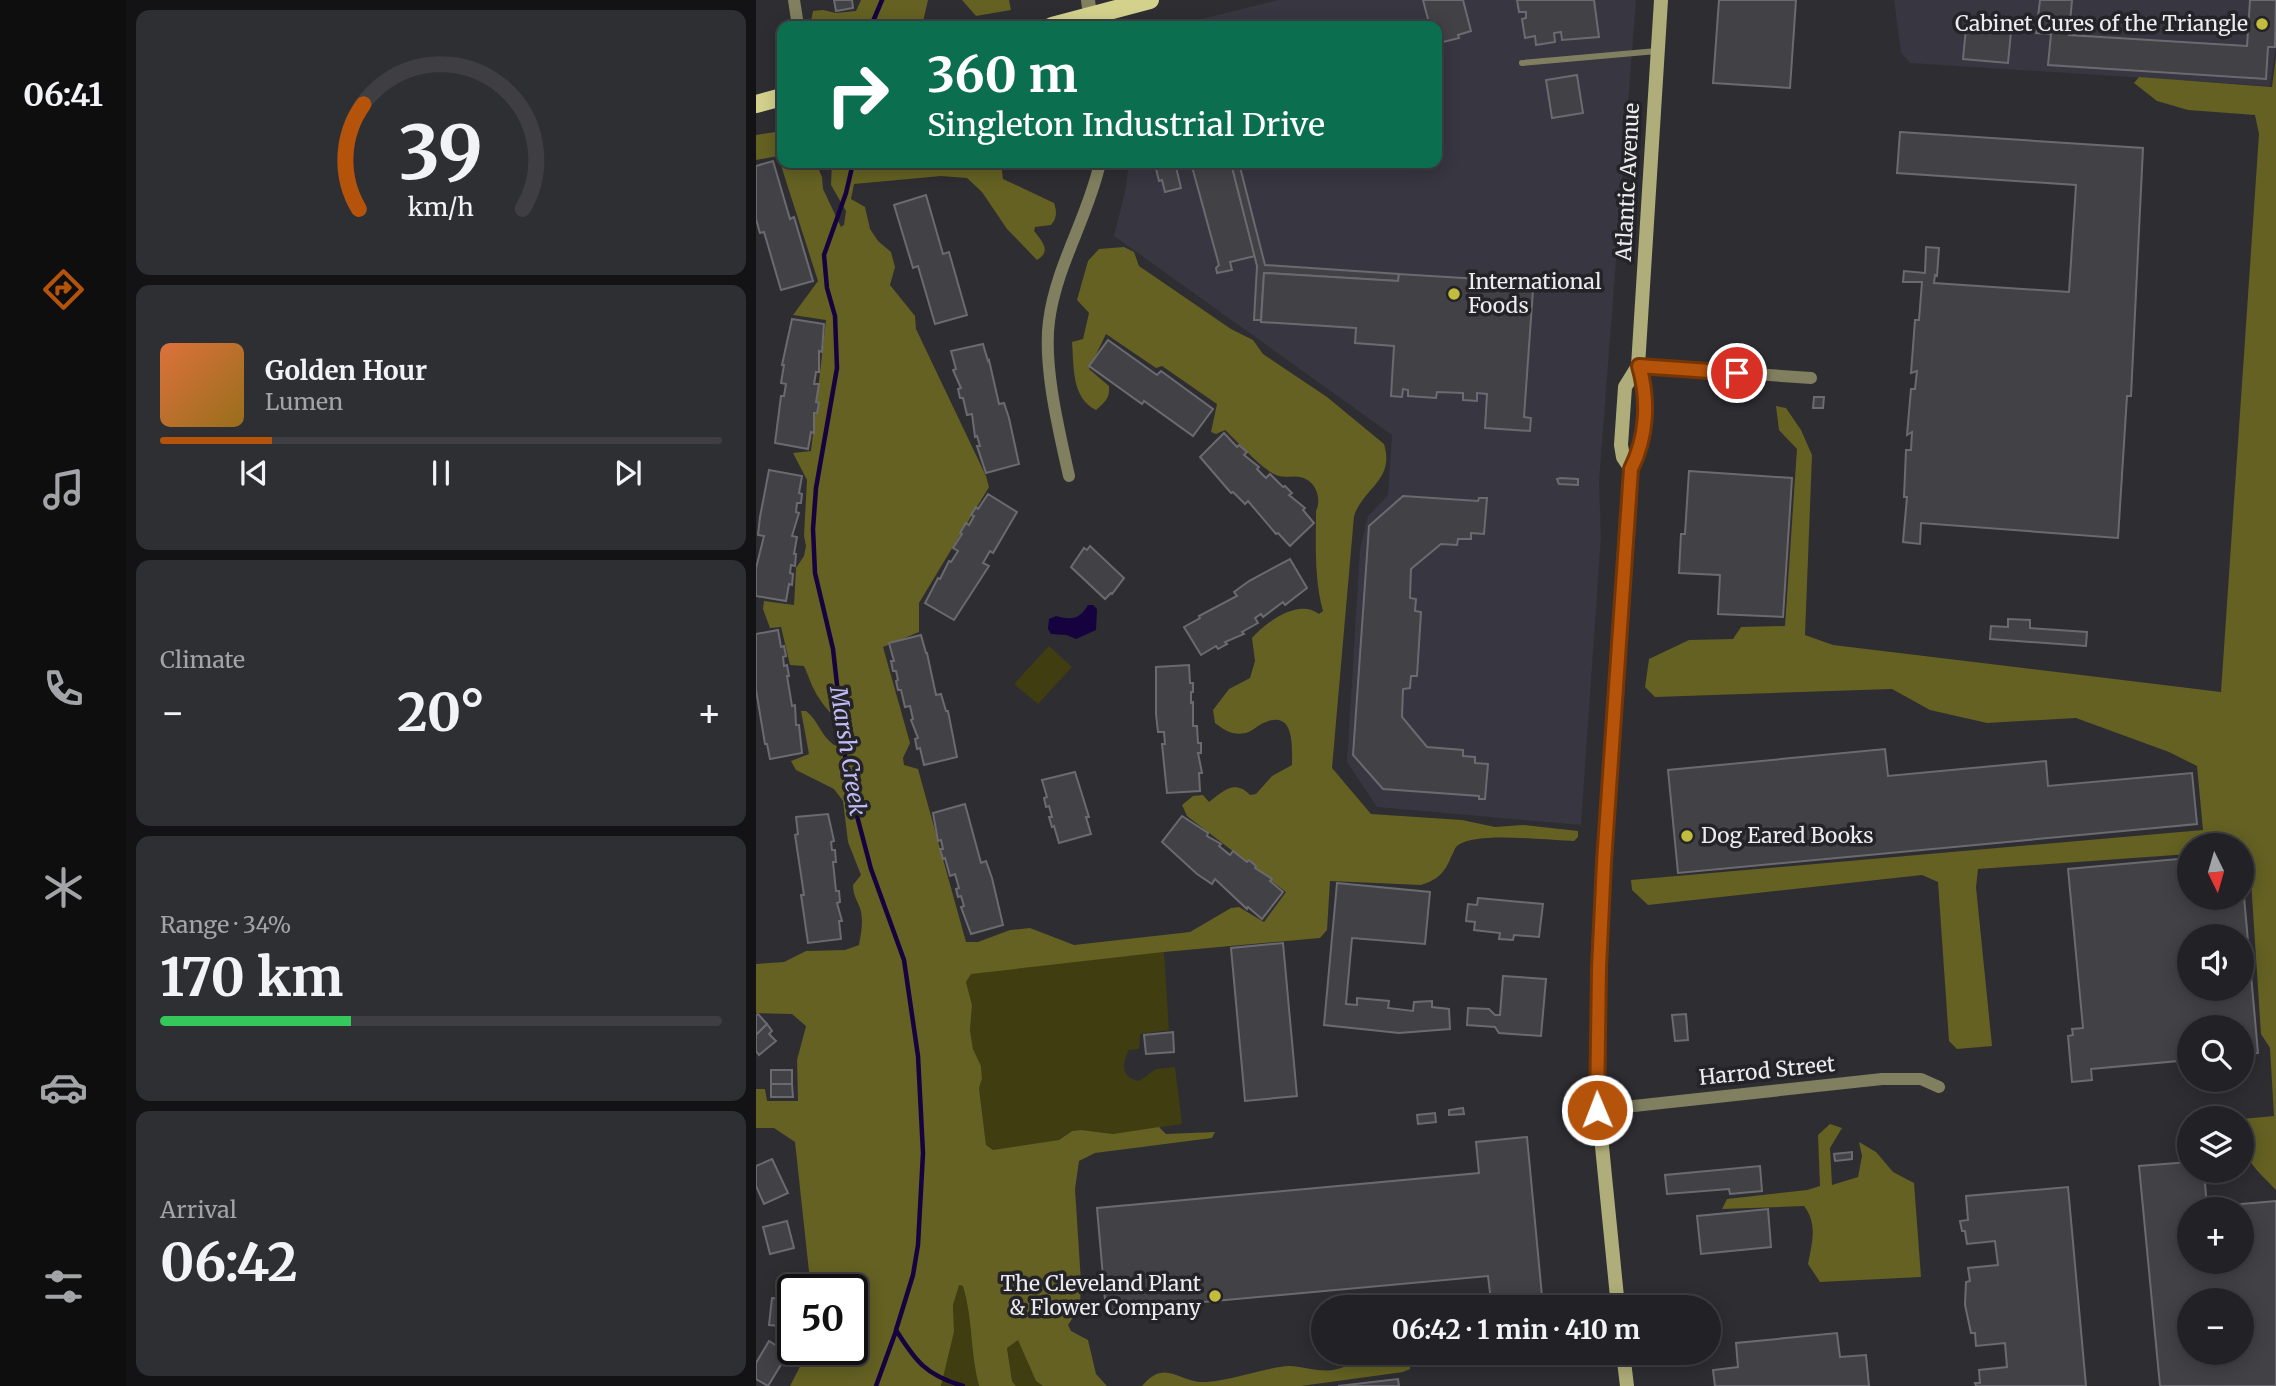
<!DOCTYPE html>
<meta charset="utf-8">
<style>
body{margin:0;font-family:Merriweather,serif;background:#2e2f32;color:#f1f3f6;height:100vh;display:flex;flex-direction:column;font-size:26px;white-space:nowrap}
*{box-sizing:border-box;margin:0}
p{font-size:23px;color:#a2a4a7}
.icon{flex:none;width:38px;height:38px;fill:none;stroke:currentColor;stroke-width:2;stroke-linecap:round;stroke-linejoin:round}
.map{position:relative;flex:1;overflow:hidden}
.side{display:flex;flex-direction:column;gap:10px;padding:10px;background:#131315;width:630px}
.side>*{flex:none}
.banner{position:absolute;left:21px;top:21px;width:665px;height:147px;border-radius:14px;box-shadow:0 4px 18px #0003,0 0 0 2px #3f3f43;background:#0b6e4f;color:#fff;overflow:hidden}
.needle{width:46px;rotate:175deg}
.fabs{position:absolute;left:1421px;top:833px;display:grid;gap:14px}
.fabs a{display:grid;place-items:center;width:77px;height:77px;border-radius:50%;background:#222226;box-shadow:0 4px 18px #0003,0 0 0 2px #3f3f43;font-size:35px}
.speed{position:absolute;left:21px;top:1274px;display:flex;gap:14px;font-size:35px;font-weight:700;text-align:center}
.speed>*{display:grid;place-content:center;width:91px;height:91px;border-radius:50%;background:#222226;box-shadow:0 4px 18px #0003,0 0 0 2px #3f3f43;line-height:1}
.speed .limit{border:4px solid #111;border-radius:10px;background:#fff;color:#111}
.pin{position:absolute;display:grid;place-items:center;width:60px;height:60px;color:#fff;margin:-30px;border:4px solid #fff;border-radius:50%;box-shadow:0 2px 7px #0007}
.me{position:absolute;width:77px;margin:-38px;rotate:359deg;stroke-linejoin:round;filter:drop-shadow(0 0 5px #0008)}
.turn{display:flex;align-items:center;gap:24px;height:147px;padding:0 35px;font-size:32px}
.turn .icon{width:91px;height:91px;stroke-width:2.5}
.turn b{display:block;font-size:49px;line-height:60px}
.big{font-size:52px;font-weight:700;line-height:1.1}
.side .card{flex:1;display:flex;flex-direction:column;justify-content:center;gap:10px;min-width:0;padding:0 24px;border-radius:14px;background:#2e2f32}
.side .dial{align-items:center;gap:0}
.dial svg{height:182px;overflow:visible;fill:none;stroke:#3f3f43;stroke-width:7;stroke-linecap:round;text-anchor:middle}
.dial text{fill:#f1f3f6;stroke:none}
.song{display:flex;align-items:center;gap:21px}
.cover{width:84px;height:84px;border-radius:10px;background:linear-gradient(135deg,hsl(20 70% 55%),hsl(40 70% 35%))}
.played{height:7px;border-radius:4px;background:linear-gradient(90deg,#b45309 20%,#3f3f43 20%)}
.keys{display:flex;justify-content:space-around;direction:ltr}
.heat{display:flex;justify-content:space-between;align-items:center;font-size:38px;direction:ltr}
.charge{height:10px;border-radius:5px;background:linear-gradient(90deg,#34c759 34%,#3f3f43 0)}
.trip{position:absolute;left:555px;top:1295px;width:410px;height:70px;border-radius:35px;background:#222226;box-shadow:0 4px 18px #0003,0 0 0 2px #3f3f43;font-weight:700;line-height:70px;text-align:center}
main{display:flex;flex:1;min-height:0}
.dock{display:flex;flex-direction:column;width:126px;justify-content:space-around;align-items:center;background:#0e0e0f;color:#a2a4a7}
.dock .icon{width:49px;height:49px}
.dock .current{color:#b45309}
.dock b{font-size:32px;color:#f1f3f6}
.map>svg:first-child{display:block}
.built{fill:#373641}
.green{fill:#403d11}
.forest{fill:#646122}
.water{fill:#15023f}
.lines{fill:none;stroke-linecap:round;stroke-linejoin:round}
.stream{stroke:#15023f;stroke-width:4.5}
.building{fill:#414146;stroke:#6a6a70;stroke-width:2;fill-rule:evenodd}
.service{stroke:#807f5f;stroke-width:6}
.minor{stroke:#807f5f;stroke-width:12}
.tertiary{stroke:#807f5f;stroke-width:14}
.secondary{stroke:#afad79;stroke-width:14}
.primary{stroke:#d3d18c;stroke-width:18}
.route-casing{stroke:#753606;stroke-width:18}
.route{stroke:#b45309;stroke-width:12}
.poi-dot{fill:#c3bd3e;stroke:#232328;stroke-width:2.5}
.labels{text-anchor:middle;stroke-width:7;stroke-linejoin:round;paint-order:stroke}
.poi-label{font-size:21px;fill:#ececef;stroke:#232328;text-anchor:end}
.street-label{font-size:21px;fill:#ececef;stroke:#232328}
.water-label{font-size:23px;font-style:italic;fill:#bfbbf5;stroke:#232328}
</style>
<main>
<nav class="dock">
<b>06:41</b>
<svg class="icon current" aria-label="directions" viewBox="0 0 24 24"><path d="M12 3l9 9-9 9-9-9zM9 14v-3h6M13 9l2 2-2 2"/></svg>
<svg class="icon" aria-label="music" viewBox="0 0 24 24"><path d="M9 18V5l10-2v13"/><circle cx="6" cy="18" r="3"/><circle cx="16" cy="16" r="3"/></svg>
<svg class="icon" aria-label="phone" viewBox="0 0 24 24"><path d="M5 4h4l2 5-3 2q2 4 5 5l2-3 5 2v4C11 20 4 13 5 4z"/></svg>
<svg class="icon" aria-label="climate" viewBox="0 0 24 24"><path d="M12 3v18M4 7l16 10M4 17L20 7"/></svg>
<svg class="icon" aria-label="car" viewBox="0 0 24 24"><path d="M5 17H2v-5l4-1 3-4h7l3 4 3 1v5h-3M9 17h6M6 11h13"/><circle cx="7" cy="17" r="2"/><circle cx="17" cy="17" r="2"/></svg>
<svg class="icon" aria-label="filters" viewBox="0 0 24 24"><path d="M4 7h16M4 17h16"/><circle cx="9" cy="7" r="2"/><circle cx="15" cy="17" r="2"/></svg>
</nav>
<section class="side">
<div class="card dial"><svg viewBox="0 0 100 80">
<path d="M14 69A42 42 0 1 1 86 69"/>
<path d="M14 69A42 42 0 0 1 16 23" stroke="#b45309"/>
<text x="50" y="56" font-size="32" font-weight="700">39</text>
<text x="50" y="72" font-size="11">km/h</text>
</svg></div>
<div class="card">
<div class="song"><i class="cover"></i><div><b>Golden Hour</b><p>Lumen</p></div></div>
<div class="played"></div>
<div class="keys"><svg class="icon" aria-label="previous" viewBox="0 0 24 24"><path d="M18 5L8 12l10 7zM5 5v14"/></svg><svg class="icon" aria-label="pause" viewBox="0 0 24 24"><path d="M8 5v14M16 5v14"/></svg><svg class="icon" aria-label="next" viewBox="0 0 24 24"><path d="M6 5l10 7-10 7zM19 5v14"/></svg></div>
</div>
<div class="card"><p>Climate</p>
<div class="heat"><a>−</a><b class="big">20°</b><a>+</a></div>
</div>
<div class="card"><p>Range · 34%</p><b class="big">170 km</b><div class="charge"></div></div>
<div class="card"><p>Arrival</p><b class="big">06:42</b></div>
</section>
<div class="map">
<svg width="1520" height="1386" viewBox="0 0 1520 1386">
<rect width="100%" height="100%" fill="#2d2d32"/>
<g class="built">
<path d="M522 0H880L843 481 845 537 825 825 621 807 591 762 604 549 612 516 632 495 636 435 358 236 369 192 373 163H681V26H417Z"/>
<path d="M1138 0H1520V45L1514 86 1154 63 1145 53Z"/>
</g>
<g class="green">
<path d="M293 646 316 667 282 704 258 684Z"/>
<path d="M408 952 413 1030 384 1034 383 1049 373 1050C366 1063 364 1078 383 1081L400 1069 419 1067 426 1124 357 1134 325 1130 315 1131 303 1140 237 1151 230 1146 223 1088 226 1079 225 1066 217 1049 214 1030 216 1005 210 982 215 973Z"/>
<path d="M202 1285 207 1286C217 1319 214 1353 223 1386H185L198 1332 197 1305Z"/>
<path d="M262 1339 280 1381 287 1386H260L256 1381 251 1348Z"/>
</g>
<g class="forest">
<path d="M105 0H172L166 26H54L57 11 67 10 80 13 100 11Z"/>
<path d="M206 0H253L255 10 220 16Z"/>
<path d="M1520 57V1190C1493 1162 1486 1159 1486 1119L1518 1116 1514 1048 1505 1034 1493 850H1486V845H1433V854L1222 869 1220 887 1236 1046 1201 1049 1193 1041 1182 882 1166 875 892 905 876 890 875 880 1447 830 1441 766 1413 752 1320 718 1231 723 1174 710 1136 689 899 697 889 687 893 659 933 640 977 639 985 627 1029 626 1041 449 1023 430 1020 406 1030 408 1045 430 1056 455 1049 635 1077 645 1465 692 1503 134 1499 115 1432 110 1401 101 1378 83 1383 77 1516 87Z"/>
<path d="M26 131V163H60L66 177 67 189 85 227 88 225 90 211 75 185 76 163H245L247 179 298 203C301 212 301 218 295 225L279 227 278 231C286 241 296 251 281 260L251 229 226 192 211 178 185 176 98 184 95 199 109 207 114 229 122 241 135 252 139 267 134 285 159 316 160 329 230 476 233 487 163 603V632L127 647 154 743 147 758 148 765 162 769 210 942H222L254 930 274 928 318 945 434 932 475 908 483 907 508 922 530 892 431 816 426 805 437 796 447 795 453 802C467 791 479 779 494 795L500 794 516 776 536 765C536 748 539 710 510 722 503 724 497 731 490 733 477 736 468 730 459 723L457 710 473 689 494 678 499 661 496 638C510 622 543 598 563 614L567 611C558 578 560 545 560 511 566 499 560 480 544 477 535 475 527 479 518 474 504 467 481 441 469 430L460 434 455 432 461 404 406 366 400 368 350 334 333 369 353 386C354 398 349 402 340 410 315 398 318 365 316 342L327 339 333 313 321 300 332 261 343 249 368 247 378 252 383 266 475 329 497 340 507 354 571 397 628 444C639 480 608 487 598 516L576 768 615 814 706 820 739 827 767 825 822 831V837L818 841C795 841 716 830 700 847 699 848 696 856 695 857 689 873 681 880 665 885L574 881 571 930 564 938 408 952 215 974 210 982 216 1005 214 1030 217 1049 225 1066 226 1079 223 1088 230 1145 237 1150 303 1140 316 1131 325 1130 357 1134 403 1127 410 1134 459 1132 456 1138 339 1153 323 1161 319 1189 325 1282 324 1307 312 1325 315 1331 332 1340 340 1374 351 1386H287L280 1381 262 1340 251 1348 256 1381 260 1386H223C214 1353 217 1319 207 1286L203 1285 197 1305 198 1332 185 1386H34L53 1349H96V1290H55L39 1142 18 1128H0V1089H9L11 1101H42L41 1060 50 1026 36 1014 0 1013V964L28 962 50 951 89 950 103 945C105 933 108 921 104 908 101 900 97 895 97 885L105 875 92 842 87 801 78 789 40 770 35 761 53 754 45 711H50C62 720 65 736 78 745L82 744C86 716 75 718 63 698 56 688 53 677 48 666L34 665 25 627 14 628 7 609 8 601 38 605 40 568 48 556 50 546 48 536 51 480 37 453 55 451 70 320 37 315 62 281 22 156 0 160V135Z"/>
<path d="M1074 1124 1086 1128 1074 1148 1076 1185 1102 1177 1106 1156 1103 1142 1120 1152 1137 1172 1158 1183 1165 1277 1064 1282 1052 1264C1056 1243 1062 1224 1048 1206L966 1209 971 1199 1051 1190 1064 1186 1062 1135Z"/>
<path d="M628 1353H649L654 1360V1369L647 1372 545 1386H386C410 1357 423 1384 450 1382 475 1380 499 1371 524 1367 542 1363 557 1373 577 1370 594 1367 610 1356 628 1353Z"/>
</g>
<path class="water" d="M332 605H337L341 609 340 630 320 639 311 635 295 634 292 629 293 619 300 616C316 620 323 620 332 605Z"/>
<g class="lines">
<g class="stream">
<path d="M115 26 126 0"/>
<path d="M97 163 90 193 68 255 71 288 79 316 81 368 60 488 57 529 59 573 77 649 92 782 115 869 148 960 162 1056 167 1153 162 1245 157 1275 140 1330C160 1362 170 1375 207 1386"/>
<path d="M120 1386 140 1331"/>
</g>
</g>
<g class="building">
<path d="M78 0H96L97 8 80 11Z"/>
<path d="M667 0H707L715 31 702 35 703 38 683 43 681 26 678 21 673 23Z"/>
<path d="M761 0H838L843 37 806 40 805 32 798 33 799 42 780 45 779 36 769 38 766 19 770 18V12H763Z"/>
<path d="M963 0H1040L1034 88 957 83Z"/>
<path d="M1284 0H1316L1313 35 1491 46 1494 0H1520L1519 47H1512L1510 79 1292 65 1295 34 1280 33Z"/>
<path d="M1210 28 1255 32 1252 63 1207 59Z"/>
<path d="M821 75 827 113 796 118 790 80Z"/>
<path d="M1144 132 1387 148 1375 396H1371L1362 538 1165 523 1164 544 1147 542 1151 497H1148L1150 450H1155L1156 432 1151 435 1155 389H1159L1161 371 1155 373 1159 320H1163L1166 282H1147L1148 271 1169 273 1170 247 1183 248 1181 276 1179 275 1178 283 1313 292 1320 185 1141 173Z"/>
<path d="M17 161 34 219 38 217 57 281 25 290 8 232 4 233 0 219V166Z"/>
<path d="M402 163H419L425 188 409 192 406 180 403 181 400 169 403 168Z"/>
<path d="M435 163H475L499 256 474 262 476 270 461 273 460 268 463 265Z"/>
<path d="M475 163H483L509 265 643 274 642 281 508 273 505 320H498L501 266Z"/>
<path d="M170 195 187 254 193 252 211 315 179 324 162 266 157 268 138 205Z"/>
<path d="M508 273 642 281 643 274 739 280V288L777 290 768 417 775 418 774 431 729 428 731 394 721 393V401L707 400V393L681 392 680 398 652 396V390L647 389 646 397 635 396 638 346 599 343 600 328 505 322Z"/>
<path d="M36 319 68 324 66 352 63 351V372H60L58 384H63L60 402 63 403 61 413H58V433L55 432 52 449 19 443 25 396H28L30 384 25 383 28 365H26Z"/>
<path d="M352 340 401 375 405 371 457 409 437 436 388 401 386 404 333 366Z"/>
<path d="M227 344 232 361 233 360 243 404 248 403 253 418 263 464 230 473 221 446H224L221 436 219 437 216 414 211 415 207 398H204L202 389 205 388 197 370 200 369 195 351Z"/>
<path d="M1058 397H1068L1067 408H1057Z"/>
<path d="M468 433 481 447 483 445 491 452 488 455 503 467 501 469 510 478 514 474 527 487 529 486 536 493 533 495 549 508 547 510 558 523 534 546 522 533 520 534 492 501 489 504 477 492 475 493 444 457Z"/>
<path d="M13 470 46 476 43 493 46 494 45 503H41L40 512 43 513 36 536 41 537 38 554H40L39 566 35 565 34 573 37 574 36 585 33 584 30 601 0 596V568L8 536 2 535 4 517Z"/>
<path d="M933 471 1036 478 1027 617 962 614 964 575 923 573 925 534H929Z"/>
<path d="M804 478 822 479V485L803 484 801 479Z"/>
<path d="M232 494 261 512 237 553 234 551 227 563 233 566 198 620 169 603 182 578 184 579 193 561 195 562 202 551 197 548 206 534 204 533 210 523 213 525 218 516 215 515 220 507 222 509Z"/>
<path d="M647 496 722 501 723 498H731L728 534 715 533V539H702L701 545 685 544 655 569 654 598 660 599 659 611 665 612 661 676H655L654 688 647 689 646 717 671 747 707 750V756L719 757V763L732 764 729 799H723V796L627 789 597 755 613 526Z"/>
<path d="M334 546 368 578 356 594 355 593 349 599 315 567 328 548 331 550Z"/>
<path d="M534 559 551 588 529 605 527 602 507 617 505 614 499 618 502 623 486 632 488 634 469 642 471 644 462 649 460 646 445 655 428 627 444 618 443 616 481 596 478 592 493 581Z"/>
<path d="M1252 619 1274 620V628L1331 632 1330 646 1234 639 1235 626 1252 627Z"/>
<path d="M22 630 25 647 28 646 30 656 27 657 28 666 31 665 33 676H31L36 706 39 705 40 725H43L46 753 14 759 11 744H9L0 690V634Z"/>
<path d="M165 635 170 653H171L180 695 185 694 190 711H192L201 757 168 765 164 748 161 749 159 739 162 738 155 720 157 719 154 706 149 707 145 690H142L140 681 142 680 140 671H137L135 661H138L133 643Z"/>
<path d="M433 665 434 683H437V692H435V703L437 702V726H441L442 743H445V753H442L446 773H443L444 791 411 793 406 744H409L408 732H402L400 714V667Z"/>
<path d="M1129 749 1132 776 1290 761 1292 786 1436 773 1441 824 922 873 912 770Z"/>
<path d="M319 772 333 817H330L335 834 303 843 298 826 296 827 293 817H296L293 806 290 807 288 798 291 797 286 780Z"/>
<path d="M209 804 225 863 230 861 236 878 247 925 215 934 205 907 208 906 205 896 202 897 200 889 203 888 199 874 194 876 189 858 187 859 184 849H187L185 840 182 841 177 813Z"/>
<path d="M72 814 78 841 75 842 76 850H79L80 862H77L80 891H83L84 902 81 903 86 921H83L85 939 52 943 45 895H48L39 835 42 834 40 817Z"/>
<path d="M426 816 452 833 451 836 465 844 463 846 474 855 477 851 491 862 493 860 500 866 499 868 516 879 514 881 527 892 506 919 492 907 491 909 459 879 456 884 441 874 406 842Z"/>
<path d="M1433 858V898H1486V874L1502 1053 1486 1055V1027H1433V1060L1335 1069 1336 1080 1316 1082 1312 1036 1317 1035 1316 1029 1327 1028 1312 869ZM1433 936H1486V989H1433Z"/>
<path d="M581 883 674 892 669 944 596 938 590 1004 601 1005V998L633 1001 632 1008 657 1011 658 1002 676 1001V1007L693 1009 694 1029 643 1033 568 1025Z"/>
<path d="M722 898 787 904 783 937 758 935 757 940 743 939 744 933 718 930 719 922 710 921 712 904 721 905Z"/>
<path d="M527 943 541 1096 489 1101 475 948Z"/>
<path d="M747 976 790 979 785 1036 743 1033 739 1027 711 1025 712 1008 733 1009 739 1015H744Z"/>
<path d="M2 1014 11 1024 0 1035V1015Z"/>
<path d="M930 1014 932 1040 919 1041 916 1015Z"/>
<path d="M11 1024 16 1031 13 1034 20 1041 3 1055 0 1051V1035Z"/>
<path d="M417 1032 418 1052 390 1054 388 1035Z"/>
<rect x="15" y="1070" width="21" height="14"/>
<path d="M15 1084H36L37 1097H15Z"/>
<path d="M707 1108 708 1114 693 1115V1110Z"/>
<path d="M679 1113 680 1122 662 1124 661 1115Z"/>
<path d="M771 1137 786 1296 735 1301 732 1276 350 1311 341 1208 723 1173 720 1142Z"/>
<path d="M1096 1152V1159L1079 1161 1078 1154Z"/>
<path d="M16 1159 32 1193 8 1204 0 1186V1166Z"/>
<path d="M1433 1162V1171H1448L1451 1207 1520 1201V1386H1404L1383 1166ZM1433 1209H1486V1262H1433ZM1433 1300H1486V1353H1433Z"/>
<path d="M1004 1166 1006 1191 974 1194 973 1189 911 1194 909 1175Z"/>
<path d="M1312 1187 1330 1386H1220L1219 1383H1224L1223 1370 1251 1367 1249 1343 1220 1346 1219 1333H1215L1209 1305 1210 1282 1214 1281 1212 1268 1242 1265 1239 1241 1211 1244 1209 1231H1206L1204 1221 1212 1220 1210 1196Z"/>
<path d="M1012 1209 1015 1247 945 1254 941 1216Z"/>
<path d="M31 1221 38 1248 14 1254 7 1227Z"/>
<path d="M16 1298 37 1300V1327L13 1325Z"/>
<path d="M1081 1333 1084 1357 1110 1355 1113 1386H959L957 1370 982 1367 980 1343Z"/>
<path d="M13 1341 32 1353 12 1386 0 1379V1363Z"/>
<path d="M642 1379 643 1386H582Z"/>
</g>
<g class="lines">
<path class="service" d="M766 63 901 51"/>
<g class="minor">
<path d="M38 0 42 26"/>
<path d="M882 366 1055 378"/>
<path d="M313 476C303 431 287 366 293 321 300 266 332 217 344 163"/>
<path d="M841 1110 1126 1079H1165L1183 1087"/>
</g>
<path class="tertiary" d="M332 0 334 15"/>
<g class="secondary">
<path d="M875 469 867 457 865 445 869 387 882 366"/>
<path d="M862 1307 840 1086 847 862 875 469C891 437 893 400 882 366L905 0"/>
<path d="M867 1353 871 1386"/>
</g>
<g class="primary">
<path d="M296 26 394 0"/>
<path d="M0 104 26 97"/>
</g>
</g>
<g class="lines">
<g class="route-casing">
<path id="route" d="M841 1110 843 968 848 862 875 469C891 437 893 400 883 366L981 373"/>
</g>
<use href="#route" class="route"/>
</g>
<g class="poi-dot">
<circle cx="1506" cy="24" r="7"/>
<circle cx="698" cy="294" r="7"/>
<circle cx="931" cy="836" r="7"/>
<circle cx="459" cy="1296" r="7"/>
</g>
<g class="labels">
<g class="poi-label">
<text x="1492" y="31">Cabinet Cures of the Triangle</text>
<text x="712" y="289" text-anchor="start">International<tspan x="712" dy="24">Foods</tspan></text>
<text x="945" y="843" text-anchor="start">Dog Eared Books</text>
<text x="445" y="1291">The Cleveland Plant<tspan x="445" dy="24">&amp; Flower Company</tspan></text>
</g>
<g class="street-label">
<text transform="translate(872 182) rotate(-87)" y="7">Atlantic Avenue</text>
<text transform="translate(1011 1071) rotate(-6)" y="7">Harrod Street</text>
</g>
<g class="water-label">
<text transform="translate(92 751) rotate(81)" y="8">Marsh Creek</text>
</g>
</g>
</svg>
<div class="fabs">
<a><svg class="needle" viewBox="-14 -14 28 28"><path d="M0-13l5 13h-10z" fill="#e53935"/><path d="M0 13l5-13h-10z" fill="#a2a4a7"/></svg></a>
<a><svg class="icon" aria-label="sound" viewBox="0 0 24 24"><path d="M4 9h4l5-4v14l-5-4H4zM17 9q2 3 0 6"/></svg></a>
<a><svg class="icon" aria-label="search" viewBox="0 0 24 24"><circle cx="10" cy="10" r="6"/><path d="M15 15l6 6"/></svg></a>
<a><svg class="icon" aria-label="layers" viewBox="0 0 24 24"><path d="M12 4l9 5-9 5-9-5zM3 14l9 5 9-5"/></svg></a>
<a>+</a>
<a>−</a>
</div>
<div class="speed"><div class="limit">50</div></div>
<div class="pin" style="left:981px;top:373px;background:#d93025"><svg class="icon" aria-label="arrive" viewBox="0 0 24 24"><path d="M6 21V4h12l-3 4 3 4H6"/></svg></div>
<svg class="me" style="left:841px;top:1110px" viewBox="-20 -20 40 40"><circle r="17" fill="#b45309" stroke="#fff" stroke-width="3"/><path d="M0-11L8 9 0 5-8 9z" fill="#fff"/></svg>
<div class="trip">06:42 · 1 min · 410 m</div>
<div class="banner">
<div class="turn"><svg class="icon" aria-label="right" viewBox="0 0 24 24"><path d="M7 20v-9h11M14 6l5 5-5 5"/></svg><div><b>360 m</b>Singleton Industrial Drive</div></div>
</div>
</div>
</main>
